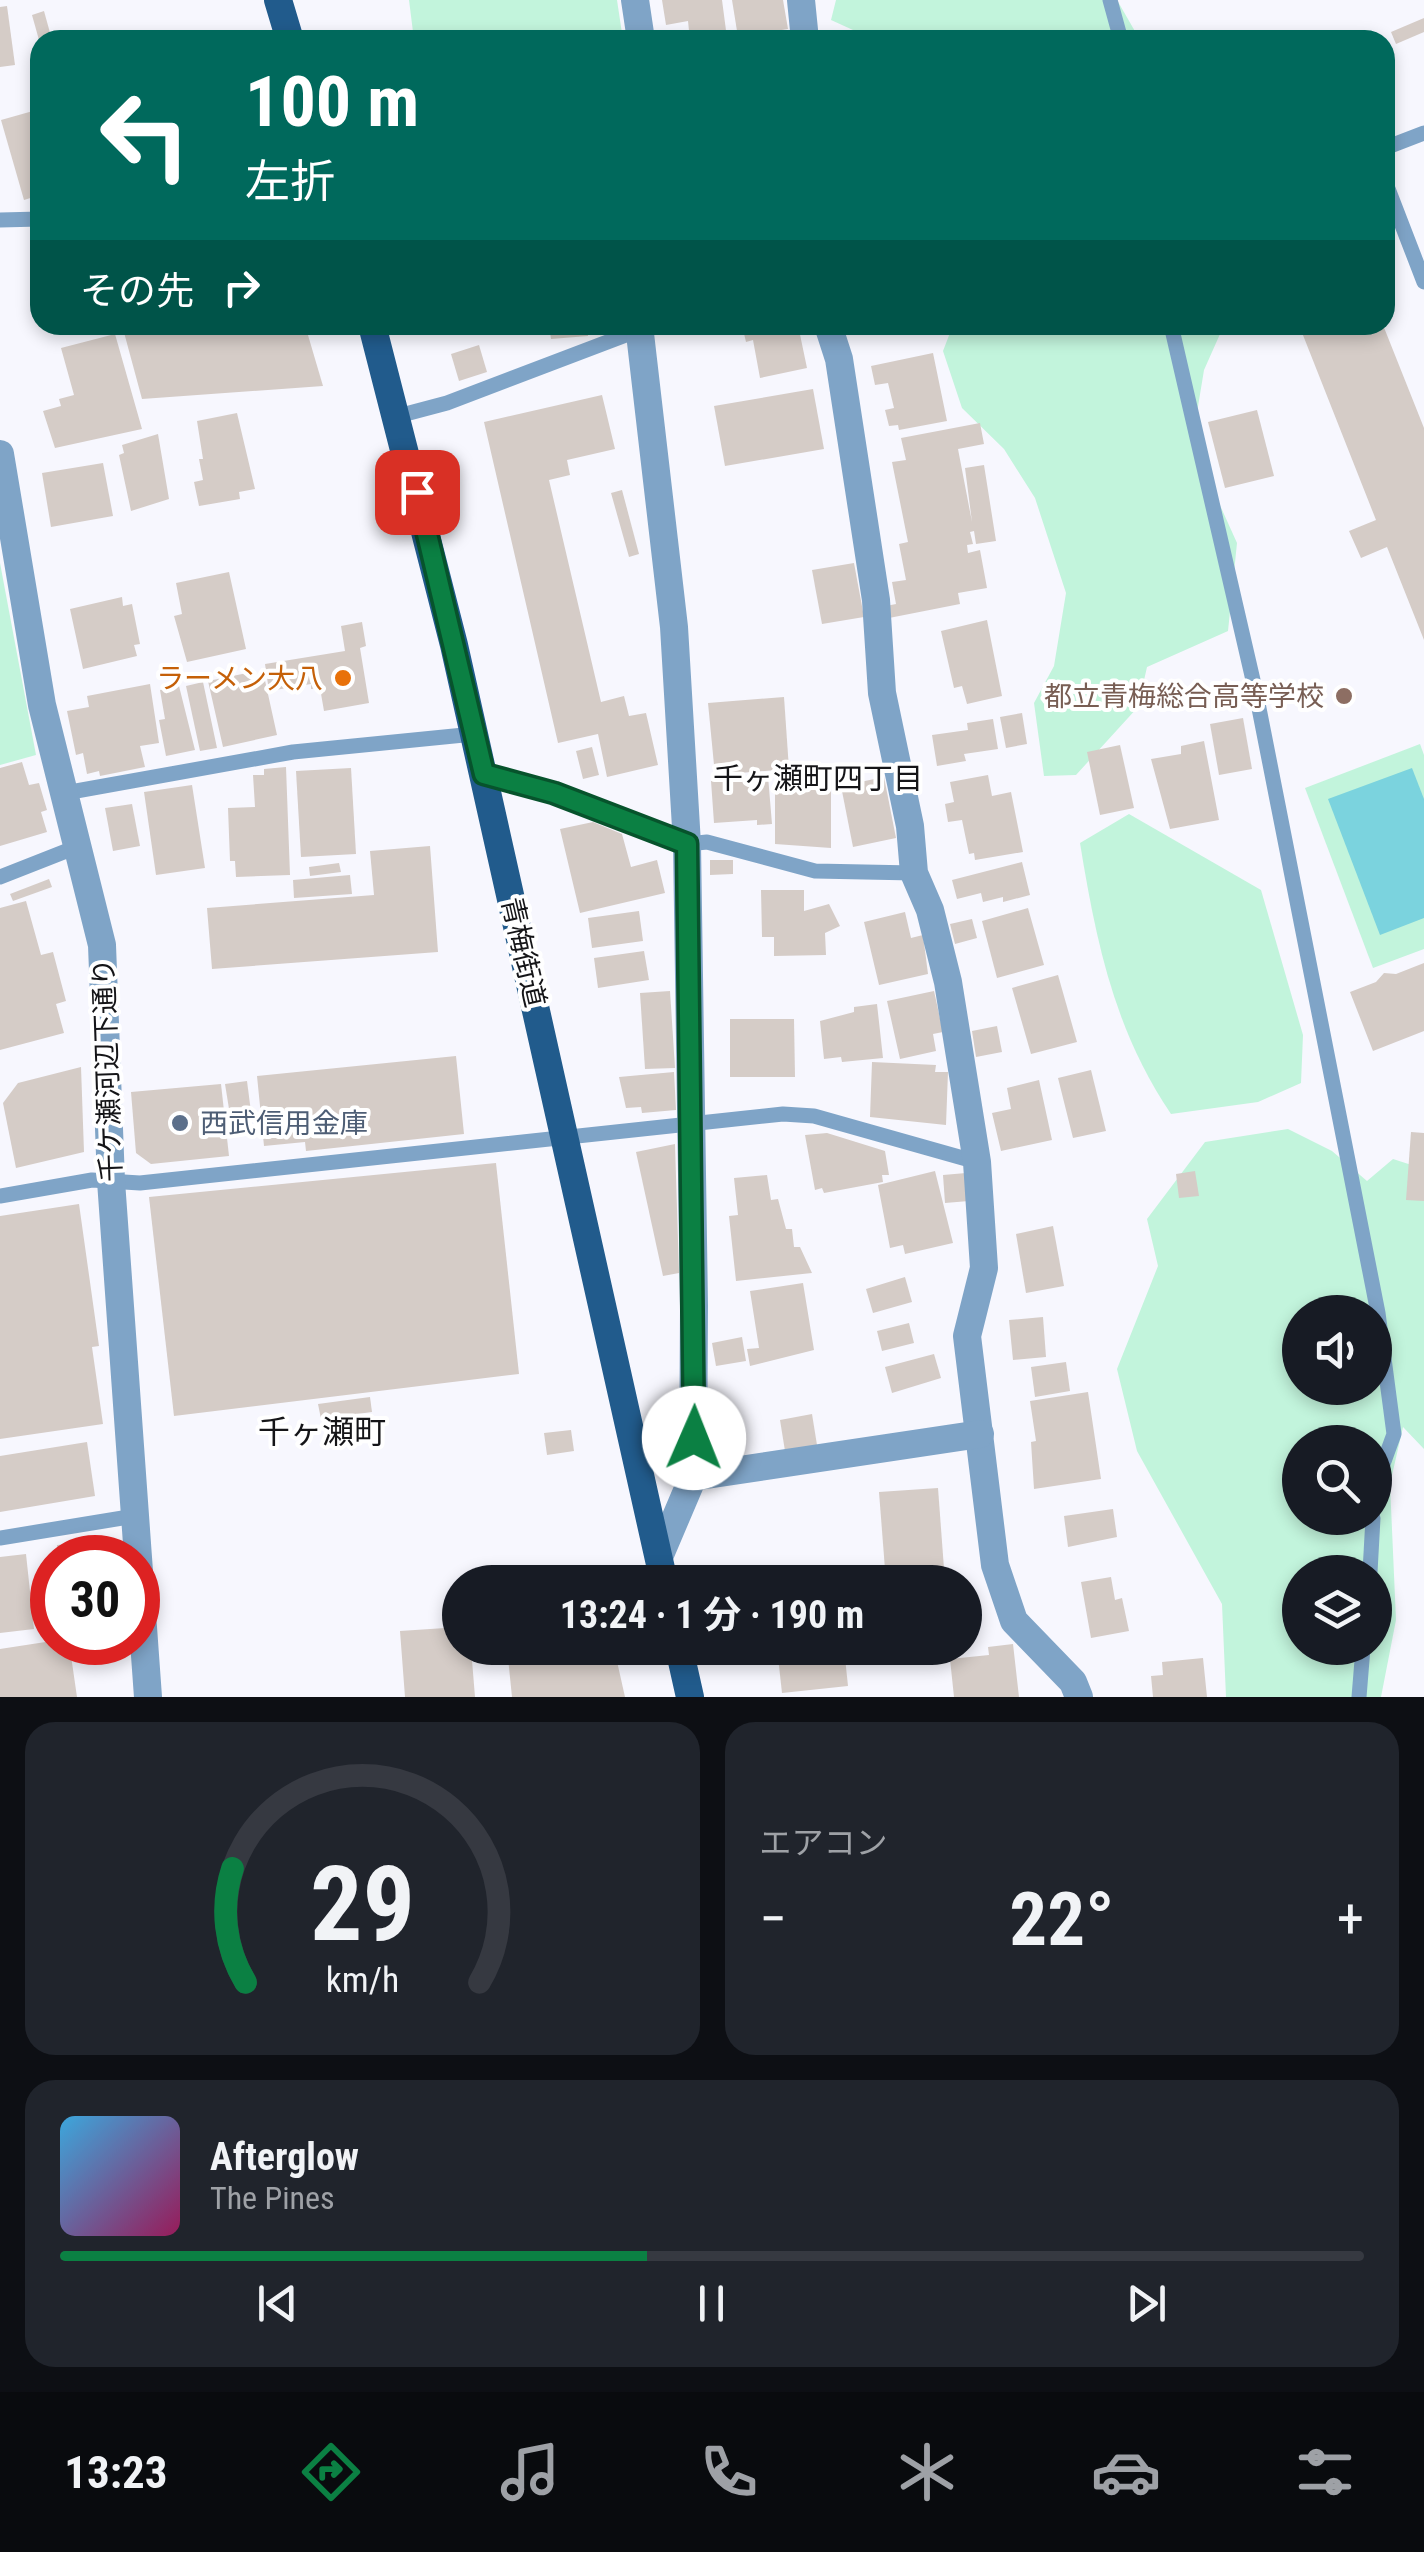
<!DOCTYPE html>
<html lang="ja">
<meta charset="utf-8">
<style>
body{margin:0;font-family:"Roboto Condensed","Noto Sans JP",sans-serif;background:#20242c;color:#f1f3f6;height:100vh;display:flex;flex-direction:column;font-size:38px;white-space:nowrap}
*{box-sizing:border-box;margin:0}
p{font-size:32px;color:#9ea1a6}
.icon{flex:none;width:55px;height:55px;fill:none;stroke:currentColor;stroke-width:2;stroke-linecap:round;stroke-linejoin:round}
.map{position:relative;height:1697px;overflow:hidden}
.side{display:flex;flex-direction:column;gap:25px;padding:25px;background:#0d0f14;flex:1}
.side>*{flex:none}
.hud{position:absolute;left:30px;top:30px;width:1365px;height:305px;border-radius:30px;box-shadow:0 5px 15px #0003;background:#00695c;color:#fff;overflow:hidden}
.tools{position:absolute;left:1282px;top:1295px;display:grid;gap:20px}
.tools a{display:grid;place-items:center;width:110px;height:110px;border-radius:50%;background:#171b24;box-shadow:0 5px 15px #0003;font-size:50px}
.speed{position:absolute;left:30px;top:1535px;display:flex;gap:20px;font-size:50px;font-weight:700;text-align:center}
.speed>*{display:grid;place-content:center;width:130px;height:130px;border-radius:50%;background:#171b24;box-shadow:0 5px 15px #0003;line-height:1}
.speed .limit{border:15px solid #d22;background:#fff;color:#111}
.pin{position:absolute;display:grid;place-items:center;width:85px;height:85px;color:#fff;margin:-42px;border-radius:20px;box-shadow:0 5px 15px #0006}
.me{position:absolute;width:110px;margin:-55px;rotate:1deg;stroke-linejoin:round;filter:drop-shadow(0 0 8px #0008)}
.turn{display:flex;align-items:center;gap:35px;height:210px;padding:0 50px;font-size:45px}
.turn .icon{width:130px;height:130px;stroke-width:2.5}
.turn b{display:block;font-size:70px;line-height:85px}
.then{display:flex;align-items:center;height:95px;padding:0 50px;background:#0003;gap:20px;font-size:38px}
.big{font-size:75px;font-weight:700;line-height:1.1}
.side .tile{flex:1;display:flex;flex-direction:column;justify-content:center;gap:15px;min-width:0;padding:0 35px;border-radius:30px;background:#20242c}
.side .dial{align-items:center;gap:0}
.dial svg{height:260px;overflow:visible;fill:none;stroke:#363941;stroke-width:7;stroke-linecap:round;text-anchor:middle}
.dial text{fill:#f1f3f6;stroke:none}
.song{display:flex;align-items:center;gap:30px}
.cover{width:120px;height:120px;border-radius:15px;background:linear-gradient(135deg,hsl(200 70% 55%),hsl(330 70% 35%))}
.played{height:10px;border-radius:5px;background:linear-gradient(90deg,#0b8043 45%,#363941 45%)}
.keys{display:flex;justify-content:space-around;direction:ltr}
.heat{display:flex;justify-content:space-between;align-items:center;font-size:55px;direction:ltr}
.side .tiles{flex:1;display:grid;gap:25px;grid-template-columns:1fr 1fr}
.tile:last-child{grid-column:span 2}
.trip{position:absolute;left:442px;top:1565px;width:540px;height:100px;border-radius:50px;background:#171b24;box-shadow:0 5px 15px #0003;font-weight:700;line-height:100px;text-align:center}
.dock{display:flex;height:160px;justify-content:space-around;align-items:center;background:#090b0e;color:#9ea1a6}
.dock .icon{width:70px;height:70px}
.dock .current{color:#0b8043}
.dock b{font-size:45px;color:#f1f3f6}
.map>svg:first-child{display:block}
.green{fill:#c2f4dc;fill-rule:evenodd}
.water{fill:#7bd3de}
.building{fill:#d5ccc7}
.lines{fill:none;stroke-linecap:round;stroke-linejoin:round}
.service{stroke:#7fa4c7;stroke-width:15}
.minor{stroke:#7fa4c7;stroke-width:28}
.primary{stroke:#215b8c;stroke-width:28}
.route-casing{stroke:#07532c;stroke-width:25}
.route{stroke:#0b8043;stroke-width:18}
.food-dot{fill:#e8710a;stroke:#fff;stroke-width:4}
.education-dot{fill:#8d6e63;stroke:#fff;stroke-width:4}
.service-dot{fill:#5c6f8a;stroke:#fff;stroke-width:4}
.labels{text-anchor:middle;stroke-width:8;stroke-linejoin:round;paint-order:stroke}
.food-label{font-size:28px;fill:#c56008;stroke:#fff;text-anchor:end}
.education-label{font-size:28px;fill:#785e54;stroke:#fff;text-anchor:end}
.street-label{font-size:28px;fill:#151518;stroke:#fff}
.service-label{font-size:28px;fill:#4e5e75;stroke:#fff;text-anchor:start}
.neighbourhood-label{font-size:30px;fill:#151518;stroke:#fff}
.quarter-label{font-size:32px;fill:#151518;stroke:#fff}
</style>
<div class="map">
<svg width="1424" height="1697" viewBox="0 0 1424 1697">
<rect width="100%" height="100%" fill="#f7f7fe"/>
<g class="green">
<path d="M409 0H617L623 40H414Z"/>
<path d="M836 0H1117L1140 40H875L831 20Z"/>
<path d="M953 325H1224L1204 370 1192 443 1237 543 1228 631 1147 667 1138 707 1076 775 1044 776 1034 703 1054 666 1066 593 1035 498 1004 449 962 408 943 351Z"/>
<path d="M0 563 36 755 0 765Z"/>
<path d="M1420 744 1424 755V949L1373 968 1305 788Z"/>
<path d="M1129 814 1261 890 1303 1035 1301 1083 1258 1102 1171 1114C1114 1030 1096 941 1080 843Z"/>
<path d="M1288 1129 1332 1151 1367 1181 1393 1159 1424 1169V1449L1403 1427 1390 1484 1396 1620 1381 1697H1226L1222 1604 1137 1451 1117 1369 1158 1266 1147 1219 1205 1142ZM1300 1312H1375V1388H1300ZM1300 1442H1375V1518H1300ZM1300 1572H1375V1648H1300Z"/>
</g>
<path class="water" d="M1412 768 1424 799V918L1380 935 1328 799Z"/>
<g class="building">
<path d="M662 0H722L727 38 690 40 688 21 666 25Z"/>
<path d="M732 0H783L788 29 738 37Z"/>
<path d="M7 6 15 65 0 67V7Z"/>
<path d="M44 11 52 40H39L32 15Z"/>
<path d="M1424 18V32L1396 44 1391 32Z"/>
<path d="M40 109V195L24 200 1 120Z"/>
<path d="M122 325H305L323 386 142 399Z"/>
<path d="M549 325H587L588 336 551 339Z"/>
<path d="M742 325H798L807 368 760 378 753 340 746 342Z"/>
<path d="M1299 325H1383L1424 428V640L1387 547 1361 558 1349 531 1376 520Z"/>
<path d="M115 334 142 429 55 448 43 411 61 406 59 399 74 395 61 348Z"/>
<path d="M479 345 487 372 459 381 451 354Z"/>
<path d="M933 353 947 421 899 430 898 425 889 426 885 410 894 408 888 383 875 385 871 366Z"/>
<path d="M813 389 824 449 725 466 714 406Z"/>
<path d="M602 395 615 449 567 460 570 475 549 480 601 702 624 696 629 716 646 713 658 765 607 777 598 734 558 743 484 422Z"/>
<path d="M1257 410 1274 476 1225 488 1208 422Z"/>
<path d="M237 413 255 489 239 492 240 499 199 506 194 482 203 480 199 459H203L197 421Z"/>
<path d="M980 423 984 444 958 449 972 522 965 468 984 465 996 541 976 544 974 531 970 532 973 544 967 545 968 553 980 550 987 588 958 593 960 604 889 618 886 606 896 604 892 582 906 580 899 544 908 542 892 462 906 460 901 438Z"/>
<path d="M158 434 169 499 131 511 119 455 124 453 122 445Z"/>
<path d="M103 463 113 516 51 527 42 473Z"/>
<path d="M622 490 639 554 629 557 611 493Z"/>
<path d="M854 563 864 617 822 624 812 570Z"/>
<path d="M229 572 246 649 187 662 174 616 182 614 176 583Z"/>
<path d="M122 597 123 606 132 604 140 644 134 645 137 656 83 669 70 609Z"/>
<path d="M987 620 1002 696 967 704 962 686 954 688 941 631Z"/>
<path d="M362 622 366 646 360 648 369 703 324 711 320 688 311 689V684L269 691 265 664 345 651 341 626Z"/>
<path d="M252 672 253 678 264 676 277 735 223 747 208 681Z"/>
<path d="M203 682 217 748 200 751 186 686Z"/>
<path d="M150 684 159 743 140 746 145 767 100 776 99 771 87 774 83 753 76 755 67 711 89 707 87 696Z"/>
<path d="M179 686 195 750 166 756 159 720 165 719 160 690Z"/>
<path d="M784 697 789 769 715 775 708 703Z"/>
<path d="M1022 713 1027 744 1006 748 1000 717Z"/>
<path d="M1243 718 1252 769 1219 775 1210 724Z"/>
<path d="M993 719 998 749 964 754 966 761 937 766 932 735 968 730 967 723Z"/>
<path d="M1204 741 1219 820 1170 829 1151 759 1181 754V746Z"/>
<path d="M1120 745 1134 808 1100 815 1087 752Z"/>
<path d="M592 747 599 775 583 779 576 751Z"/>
<path d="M22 762 29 785 39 783 47 810 41 812 47 832 0 846V768Z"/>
<path d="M286 767 290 875 236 877 235 861H230L228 808 255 807 253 775H264V769Z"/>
<path d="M351 768 356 854 301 857 296 771Z"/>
<path d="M988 775 992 796 1011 792 1023 852 975 860 974 853 969 854 962 820 948 822 945 804 954 802 950 782Z"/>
<path d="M768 776 772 824 757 825V820L714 823 711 781Z"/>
<path d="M884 777 896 838 853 847 841 786Z"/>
<path d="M775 784 831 785V848L775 844Z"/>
<path d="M192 785 205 868 156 875 144 792Z"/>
<path d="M132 804 140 846 113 851 105 808Z"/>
<path d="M593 822 622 834 631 867 657 860 665 893 580 913 560 829Z"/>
<path d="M430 846 438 952 212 969 207 908 374 895 370 851Z"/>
<path d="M710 860H733V874L710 875Z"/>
<path d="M1022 862 1030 895 1003 902V897L983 902 981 893 957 899 952 880Z"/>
<path d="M339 863 341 872 310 876 309 867Z"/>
<path d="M350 875 352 894 294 898 293 880Z"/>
<path d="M49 879 52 887 13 901 10 894Z"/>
<path d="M761 890H804V911L829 904 840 926 825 933 826 955 774 956V937H762Z"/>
<path d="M26 901 41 955 53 952 66 1001 56 1004 64 1033 0 1050V908Z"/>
<path d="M1028 908 1044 965 997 978 982 921Z"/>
<path d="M639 911 643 941 592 948 588 918Z"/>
<path d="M905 912 911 938 923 935 928 974 879 985 864 922Z"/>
<path d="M972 919 977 938 955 944 950 924Z"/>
<path d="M644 951 649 980 598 988 594 958Z"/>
<path d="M1424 963V1031L1373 1051 1350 992 1376 982 1384 973 1396 974Z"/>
<path d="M1058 975 1077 1042 1031 1054 1012 988Z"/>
<path d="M670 991 675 1068 645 1069 640 993Z"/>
<path d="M934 991 943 1032 933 1034 936 1051 900 1059 887 1001Z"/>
<path d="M877 1004 883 1058 842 1062 841 1057 824 1059 820 1021 854 1012V1007Z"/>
<path d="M730 1019H794L795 1077H730Z"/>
<path d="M997 1026 1002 1052 976 1057 972 1031Z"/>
<path d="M456 1056 464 1134 306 1151 305 1142 264 1146 257 1076Z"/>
<path d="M872 1062 936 1065 935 1072H948L946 1125 870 1117Z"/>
<path d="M81 1067 84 1152 16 1168 3 1103 18 1083Z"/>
<path d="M1091 1070 1106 1131 1073 1138 1058 1078Z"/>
<path d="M674 1072 676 1110 642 1113 641 1107 626 1108 619 1077Z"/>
<path d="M1039 1080 1052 1140 1001 1151 992 1113 1011 1109 1007 1088Z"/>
<path d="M247 1081 251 1112 230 1115 225 1084Z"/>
<path d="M221 1084 229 1156 151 1164 136 1153 131 1092Z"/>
<path d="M1411 1132 1424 1133V1201L1406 1200Z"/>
<path d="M827 1133 885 1151 889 1175H882L883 1182 824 1193 822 1188 815 1190 805 1135Z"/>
<path d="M675 1144 679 1273 663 1276 636 1152Z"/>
<path d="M496 1163 519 1374 174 1416 149 1197Z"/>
<path d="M935 1171 953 1243 905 1254 903 1245 890 1248 878 1185Z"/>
<path d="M1195 1171 1199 1196 1179 1198 1176 1174Z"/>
<path d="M966 1173 969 1201 945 1203 943 1175Z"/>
<path d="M767 1175 771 1200 778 1199 786 1229H792L794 1247H800L812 1273 736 1281 729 1216 738 1215 734 1178Z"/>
<path d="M79 1204 99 1346 92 1347 103 1424 0 1439V1216Z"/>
<path d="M1053 1226 1064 1286 1026 1293 1016 1234Z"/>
<path d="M905 1277 912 1302 873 1313 866 1289Z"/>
<path d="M803 1283 814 1350 750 1366 747 1349 759 1348 750 1291Z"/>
<path d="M1043 1317 1046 1357 1013 1360 1009 1320Z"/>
<path d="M909 1323 914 1343 882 1351 877 1331Z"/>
<path d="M742 1337 746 1361 716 1366 712 1343Z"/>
<path d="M934 1354 941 1378 892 1393 885 1367Z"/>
<path d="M1066 1362 1070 1391 1035 1397 1031 1367Z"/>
<path d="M1088 1392 1101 1479 1034 1489 1031 1442 1036 1441 1030 1401Z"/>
<path d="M370 1397 372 1412 321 1419 318 1404Z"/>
<path d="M812 1414 817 1445 785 1451 780 1420Z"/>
<path d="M571 1430 574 1451 547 1455 544 1433Z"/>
<path d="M87 1442 95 1496 0 1512V1456Z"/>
<path d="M938 1488 945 1582H886L879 1492Z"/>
<path d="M1113 1509 1117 1537 1068 1547 1064 1516Z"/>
<path d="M105 1541 107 1553 118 1552 119 1558H58L57 1545Z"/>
<path d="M26 1554 34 1629 0 1633V1557Z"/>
<path d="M1111 1577 1115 1600 1122 1598 1129 1631 1091 1638 1081 1582Z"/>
<path d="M460 1627V1648H471L475 1697H405L400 1631Z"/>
<path d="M52 1641 69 1642 77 1697H0V1649Z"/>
<path d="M1013 1644 1019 1697H954L950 1659 989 1655 988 1647Z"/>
<path d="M507 1648H614L625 1697H512Z"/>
<path d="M777 1648H844L848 1686 782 1693Z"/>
<path d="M1203 1658 1207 1697H1153L1151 1676 1163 1675 1162 1662Z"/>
</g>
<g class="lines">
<g class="service">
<path d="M1110 0 1121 40"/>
<path d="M1385 148 1424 133"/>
<path d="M1385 181 1424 282"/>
<path d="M0 220 40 219"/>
<path d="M1171 325 1256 693 1378 1313 1394 1434 1375 1486"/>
<path d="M398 416 447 403 639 330"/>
<path d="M484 774 553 793 687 844 707 842 815 871 914 873"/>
<path d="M65 793 293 752 474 734"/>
<path d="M0 877 79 846"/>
<path d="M0 1196 92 1180 140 1183 783 1114 814 1116 977 1162"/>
<path d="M0 1538 135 1516"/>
<path d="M1370 1572 1373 1518"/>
<path d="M1359 1697 1363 1648"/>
</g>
<g class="minor">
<path d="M635 0 641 40"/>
<path d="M801 0 805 40"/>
<path d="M639 325 674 627 687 844 694 1306 693 1477 659 1557"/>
<path d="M828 325 839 359 876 600 882 693 910 826 914 873 930 910 948 982 977 1162 984 1268 967 1336 995 1565 1014 1621 1073 1682 1079 1697"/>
<path d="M0 454 42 705 102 945 111 1181 148 1697"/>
<path d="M693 1477 980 1434"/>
</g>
<g class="primary">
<path d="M278 0 290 40"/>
<path d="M372 325 454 645 664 1582"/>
<path d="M679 1648 690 1697"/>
</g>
</g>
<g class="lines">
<g class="route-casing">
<path id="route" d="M417 492 484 774 554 793 687 844 694 1438"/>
</g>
<use href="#route" class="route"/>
</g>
<circle class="food-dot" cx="343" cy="678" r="10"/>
<circle class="education-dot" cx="1344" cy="696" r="10"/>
<circle class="service-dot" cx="180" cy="1123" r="10"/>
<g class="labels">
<g class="food-label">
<text x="323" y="688">ラーメン大八</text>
</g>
<g class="education-label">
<text x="1324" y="706">都立青梅総合高等学校</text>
</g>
<g class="street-label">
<text transform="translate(524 952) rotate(77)" y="10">青梅街道</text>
<text transform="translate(107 1070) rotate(-92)" y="10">千ケ瀬河辺下通り</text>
</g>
<g class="service-label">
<text x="200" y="1133">西武信用金庫</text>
</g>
<g class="neighbourhood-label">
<text x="818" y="789">千ヶ瀬町四丁目</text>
</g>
<g class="quarter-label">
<text x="322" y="1443">千ヶ瀬町</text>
</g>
</g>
</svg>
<div class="tools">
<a><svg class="icon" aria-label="sound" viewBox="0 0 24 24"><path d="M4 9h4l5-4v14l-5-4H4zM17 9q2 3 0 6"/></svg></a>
<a><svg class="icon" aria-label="search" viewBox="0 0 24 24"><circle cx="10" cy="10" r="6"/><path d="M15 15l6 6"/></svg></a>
<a><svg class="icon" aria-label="layers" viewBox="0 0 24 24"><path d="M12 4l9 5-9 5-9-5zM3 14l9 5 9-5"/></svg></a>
</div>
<div class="speed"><div class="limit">30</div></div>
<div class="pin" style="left:417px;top:492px;background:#d93025"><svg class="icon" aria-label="arrive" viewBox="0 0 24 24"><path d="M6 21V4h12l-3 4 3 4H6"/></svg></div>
<svg class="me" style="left:694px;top:1438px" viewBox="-20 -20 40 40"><circle r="19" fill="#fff"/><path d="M0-13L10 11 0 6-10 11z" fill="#0b8043"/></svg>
<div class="trip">13:24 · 1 分 · 190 m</div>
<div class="hud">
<div class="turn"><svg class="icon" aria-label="left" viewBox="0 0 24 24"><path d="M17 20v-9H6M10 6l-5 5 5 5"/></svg><div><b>100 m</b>左折</div></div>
<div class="then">その先<svg class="icon" aria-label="right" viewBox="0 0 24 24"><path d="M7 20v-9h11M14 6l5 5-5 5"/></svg></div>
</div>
</div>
<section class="side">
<div class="tiles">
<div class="tile dial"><svg viewBox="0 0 100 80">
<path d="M14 69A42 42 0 1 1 86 69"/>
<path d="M14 69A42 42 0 0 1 10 34" stroke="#0b8043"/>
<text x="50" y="56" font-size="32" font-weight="700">29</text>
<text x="50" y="72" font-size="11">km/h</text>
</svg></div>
<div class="tile"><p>エアコン</p>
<div class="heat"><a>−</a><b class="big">22°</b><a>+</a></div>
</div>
<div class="tile">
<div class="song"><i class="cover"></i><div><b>Afterglow</b><p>The Pines</p></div></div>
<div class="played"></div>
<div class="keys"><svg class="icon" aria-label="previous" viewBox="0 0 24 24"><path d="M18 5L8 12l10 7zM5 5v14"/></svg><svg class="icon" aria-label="pause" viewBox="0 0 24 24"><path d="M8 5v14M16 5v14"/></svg><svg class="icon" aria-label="next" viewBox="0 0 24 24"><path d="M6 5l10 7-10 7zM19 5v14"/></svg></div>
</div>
</div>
</section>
<nav class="dock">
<b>13:23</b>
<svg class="icon current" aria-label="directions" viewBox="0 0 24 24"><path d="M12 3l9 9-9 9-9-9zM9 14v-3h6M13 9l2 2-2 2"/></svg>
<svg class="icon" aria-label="music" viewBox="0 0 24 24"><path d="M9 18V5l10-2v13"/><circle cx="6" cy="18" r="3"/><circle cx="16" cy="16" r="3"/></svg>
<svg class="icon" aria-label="phone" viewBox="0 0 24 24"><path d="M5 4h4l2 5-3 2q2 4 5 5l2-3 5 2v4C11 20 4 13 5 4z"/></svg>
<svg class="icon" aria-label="climate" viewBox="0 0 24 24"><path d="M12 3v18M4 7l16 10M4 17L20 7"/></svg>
<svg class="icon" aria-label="car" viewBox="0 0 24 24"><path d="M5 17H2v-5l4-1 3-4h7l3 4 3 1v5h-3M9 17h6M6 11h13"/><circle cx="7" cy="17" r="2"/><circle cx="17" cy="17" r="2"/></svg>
<svg class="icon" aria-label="filters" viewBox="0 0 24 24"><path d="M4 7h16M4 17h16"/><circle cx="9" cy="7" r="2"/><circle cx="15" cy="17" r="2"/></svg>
</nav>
